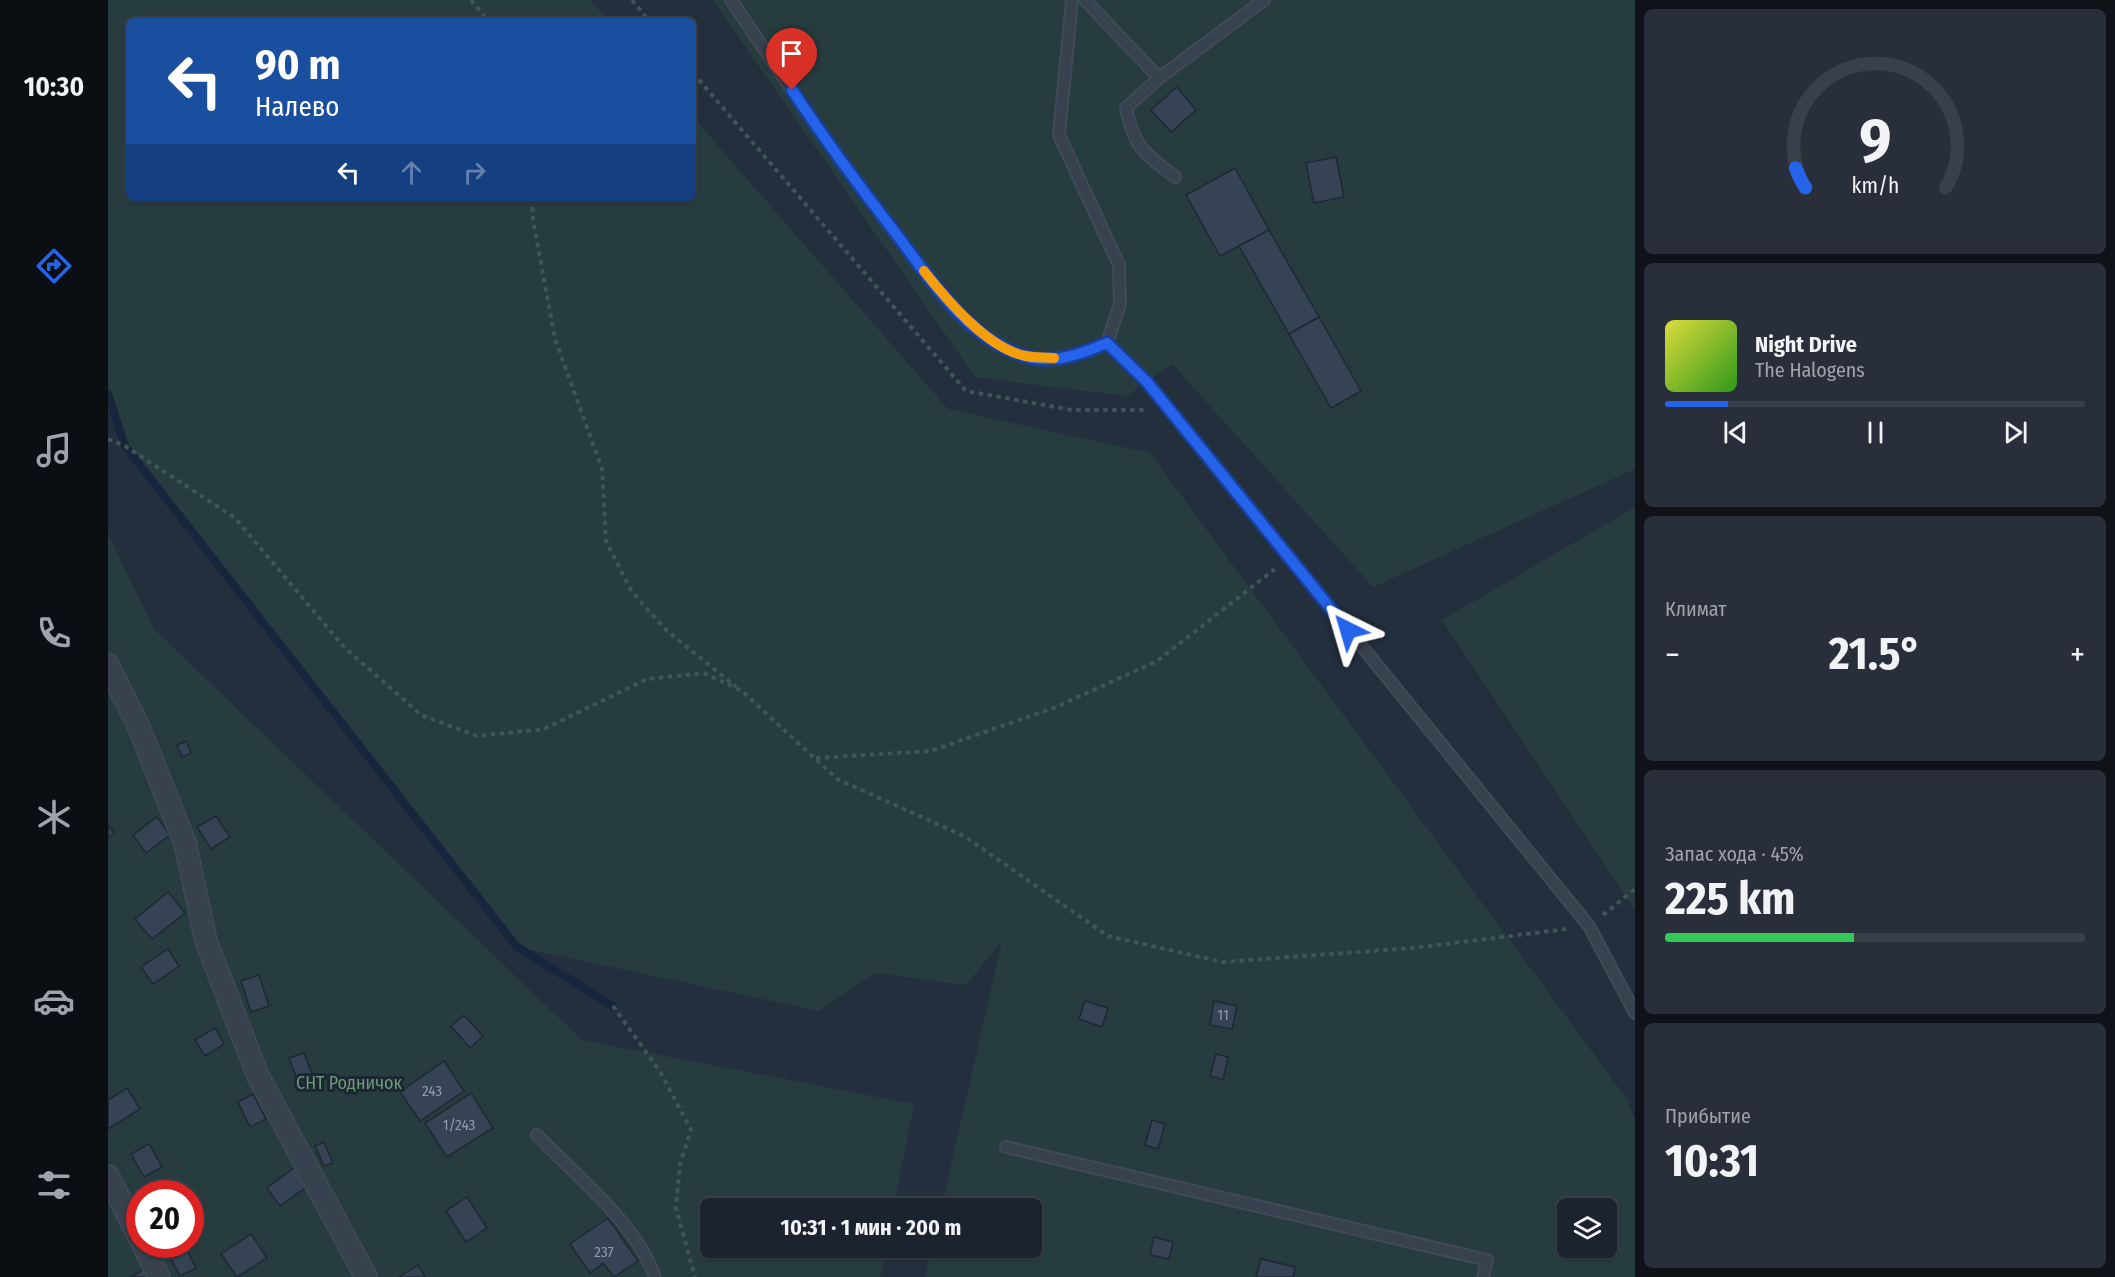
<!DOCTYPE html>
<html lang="ru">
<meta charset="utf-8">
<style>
body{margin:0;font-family:"Fira Sans Condensed",sans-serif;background:#282f3a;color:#f1f3f6;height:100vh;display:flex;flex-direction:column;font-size:22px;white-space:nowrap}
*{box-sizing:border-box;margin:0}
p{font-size:20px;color:#a0a4aa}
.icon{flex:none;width:33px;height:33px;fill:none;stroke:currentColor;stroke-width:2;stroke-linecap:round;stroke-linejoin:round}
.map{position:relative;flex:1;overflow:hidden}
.panel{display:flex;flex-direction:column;gap:9px;padding:9px;background:#0f1319;width:480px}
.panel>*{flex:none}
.top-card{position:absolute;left:18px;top:18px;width:570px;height:183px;border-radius:9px;box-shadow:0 2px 4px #0004,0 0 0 2px #39404a;background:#1a4fa0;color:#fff;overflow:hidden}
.controls{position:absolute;left:1449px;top:1198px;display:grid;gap:12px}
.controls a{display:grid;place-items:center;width:60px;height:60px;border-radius:9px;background:#1b232e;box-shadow:0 2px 4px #0004,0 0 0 2px #39404a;font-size:30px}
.speed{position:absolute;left:18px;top:1180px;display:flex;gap:12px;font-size:30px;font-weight:700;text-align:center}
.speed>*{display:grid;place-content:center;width:78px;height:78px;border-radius:50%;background:#1b232e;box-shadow:0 2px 4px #0004,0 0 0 2px #39404a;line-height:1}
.speed .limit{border:9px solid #d22;background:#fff;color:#111}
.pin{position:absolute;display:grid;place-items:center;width:51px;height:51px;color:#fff;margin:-62px -26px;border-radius:50% 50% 50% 0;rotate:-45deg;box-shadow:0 0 6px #0007}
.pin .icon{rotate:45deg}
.me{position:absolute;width:66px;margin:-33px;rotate:320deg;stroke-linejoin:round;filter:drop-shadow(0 0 4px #0008)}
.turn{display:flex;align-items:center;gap:21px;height:126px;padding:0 30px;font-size:27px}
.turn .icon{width:78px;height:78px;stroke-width:2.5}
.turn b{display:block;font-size:42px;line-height:51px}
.lanes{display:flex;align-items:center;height:57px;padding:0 30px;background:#0003;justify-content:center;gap:30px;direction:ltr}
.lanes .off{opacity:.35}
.big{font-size:45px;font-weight:700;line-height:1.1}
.panel .tile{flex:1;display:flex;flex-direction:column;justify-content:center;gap:9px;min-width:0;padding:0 21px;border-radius:9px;background:#282f3a}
.panel .dial{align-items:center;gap:0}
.dial svg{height:156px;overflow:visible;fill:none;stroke:#39404a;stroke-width:7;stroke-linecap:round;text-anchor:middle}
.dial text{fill:#f1f3f6;stroke:none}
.song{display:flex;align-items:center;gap:18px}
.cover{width:72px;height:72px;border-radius:9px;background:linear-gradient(135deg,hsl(60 70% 55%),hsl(110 70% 35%))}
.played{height:6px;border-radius:3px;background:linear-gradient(90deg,#2563eb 15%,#39404a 15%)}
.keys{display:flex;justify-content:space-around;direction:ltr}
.heat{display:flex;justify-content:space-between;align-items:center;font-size:33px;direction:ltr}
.charge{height:9px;border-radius:4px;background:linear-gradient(90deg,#34c759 45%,#39404a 0)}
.trip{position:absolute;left:592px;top:1198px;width:342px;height:60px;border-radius:9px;background:#1b232e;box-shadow:0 2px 4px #0004,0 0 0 2px #39404a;font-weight:700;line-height:60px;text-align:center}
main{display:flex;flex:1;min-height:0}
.dock{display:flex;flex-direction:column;width:108px;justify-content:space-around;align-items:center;background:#0b0e12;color:#a0a4aa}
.dock .icon{width:42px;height:42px}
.dock .active{color:#2563eb}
.dock b{font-size:27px;color:#f1f3f6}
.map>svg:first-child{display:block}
.green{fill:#263c3f;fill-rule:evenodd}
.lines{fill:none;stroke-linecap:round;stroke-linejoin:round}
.stream{stroke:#17263c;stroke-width:8}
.building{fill:#364354;stroke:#1f2835;stroke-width:1.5}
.service-casing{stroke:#414a57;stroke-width:14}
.minor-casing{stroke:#414a57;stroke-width:24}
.path{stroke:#3f5557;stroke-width:4;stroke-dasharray:4.5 4.5;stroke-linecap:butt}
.service{stroke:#38414e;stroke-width:10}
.minor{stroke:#38414e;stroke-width:21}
.route-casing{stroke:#184099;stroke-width:15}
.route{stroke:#2563eb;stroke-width:10}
.slow{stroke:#f59e0b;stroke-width:10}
.labels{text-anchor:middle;stroke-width:6;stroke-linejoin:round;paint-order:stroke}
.number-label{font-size:15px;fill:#929caa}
.park-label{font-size:18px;fill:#6b9a76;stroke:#1d2633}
</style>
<main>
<nav class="dock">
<b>10:30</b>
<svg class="icon active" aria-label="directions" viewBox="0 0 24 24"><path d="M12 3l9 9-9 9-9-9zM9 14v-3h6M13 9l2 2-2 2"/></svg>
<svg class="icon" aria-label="music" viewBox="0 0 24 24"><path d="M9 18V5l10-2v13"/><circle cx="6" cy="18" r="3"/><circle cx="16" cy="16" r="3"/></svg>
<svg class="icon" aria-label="phone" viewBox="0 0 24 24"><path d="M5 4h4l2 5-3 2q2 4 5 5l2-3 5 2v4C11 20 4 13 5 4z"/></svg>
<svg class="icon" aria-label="climate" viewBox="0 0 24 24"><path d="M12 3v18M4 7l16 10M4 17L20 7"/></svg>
<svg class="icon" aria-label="car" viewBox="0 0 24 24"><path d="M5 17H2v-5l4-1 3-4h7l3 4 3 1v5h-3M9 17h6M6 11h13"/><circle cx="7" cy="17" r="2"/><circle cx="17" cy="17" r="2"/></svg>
<svg class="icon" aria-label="filters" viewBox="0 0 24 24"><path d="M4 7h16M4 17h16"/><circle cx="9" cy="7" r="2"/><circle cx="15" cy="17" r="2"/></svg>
</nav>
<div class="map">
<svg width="1527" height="1277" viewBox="0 0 1527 1277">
<rect width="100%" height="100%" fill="#242f3e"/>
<g class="green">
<path d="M0 0H482L501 21H21V198H585V117L840 409 1042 453 1519 1099 1527 1120V1277H817L824 1248H924V1209H833L894 941 858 985 768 973 711 1011 409 947 17 446 0 394ZM1460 1209H1498V1248H1460Z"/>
<path d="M605 0H1527V469L1265 587 1064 364 1019 396 867 377Z"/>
<path d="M1527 507V910L1334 620Z"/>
<path d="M0 534 46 629 474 1040 806 1104 785 1209H603V1248H778L772 1277H0ZM32 1194H82V1245H32Z"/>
</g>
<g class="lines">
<path class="stream" d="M0 394 17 446 409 947 505 1006"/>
</g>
<g class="building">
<path d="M1069 87 1088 110 1063 132 1043 110Z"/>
<path d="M1228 157 1236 197 1206 203 1198 163Z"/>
<path d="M1127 168 1161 230 1112 256 1078 195Z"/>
<path d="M1161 230 1211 317 1181 334 1131 246Z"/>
<path d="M1211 317 1253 391 1223 408 1181 334Z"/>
<path d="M78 741 83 753 74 757 69 745Z"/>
<path d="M108 816 122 837 103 849 89 827Z"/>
<path d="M49 817 62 835 38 853 25 835Z"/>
<path d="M0 825 6 833 0 838Z"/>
<path d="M60 892 77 913 44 939 27 919Z"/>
<path d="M60 949 71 966 45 984 33 967Z"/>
<path d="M151 975 161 1006 143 1012 133 981Z"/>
<path d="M977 1001 1000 1008 994 1027 971 1019Z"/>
<path d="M1106 1001 1129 1006 1124 1029 1102 1025Z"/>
<path d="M356 1015 375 1036 362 1048 343 1026Z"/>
<path d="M107 1028 116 1044 97 1056 87 1040Z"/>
<path d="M196 1053 204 1074 189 1079 181 1058Z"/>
<path d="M1108 1054 1120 1057 1115 1080 1102 1076Z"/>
<path d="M336 1061 356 1091 312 1121 292 1092Z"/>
<path d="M19 1088 32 1109 0 1129V1100Z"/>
<path d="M363 1093 385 1128 339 1157 317 1123Z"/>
<path d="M145 1094 158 1119 142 1127 130 1102Z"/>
<path d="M1044 1120 1057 1124 1050 1149 1037 1145Z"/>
<path d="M216 1142 225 1163 216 1166 207 1146Z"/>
<path d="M41 1144 54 1167 36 1177 23 1154Z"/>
<path d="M186 1168 200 1186 172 1206 159 1188Z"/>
<path d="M359 1197 379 1228 358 1242 338 1211Z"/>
<path d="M500 1218 530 1261 506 1277 495 1263 482 1273 462 1244Z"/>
<path d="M143 1234 159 1258 129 1277 113 1254Z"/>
<path d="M1046 1237 1065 1242 1061 1259 1042 1255Z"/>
<path d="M77 1247 88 1268 72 1276 61 1255Z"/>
<path d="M1153 1259 1187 1267 1185 1277H1148Z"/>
<path d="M310 1265 317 1277H291Z"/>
<path d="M37 1269 41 1277H23Z"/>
</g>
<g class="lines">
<g class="service-casing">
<g id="service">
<path d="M623 0C675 77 726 154 783 228 819 274 856 337 916 356 946 365 972 355 999 343L1039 382 1481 926 1527 1013"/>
<path d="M964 0 951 135 1011 265 1012 304 999 343"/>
<path d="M977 0 1051 78 1018 108C1027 149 1035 152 1067 177"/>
<path d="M1051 78 1156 0"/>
<path d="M429 1135C468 1176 528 1223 547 1277"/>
<path d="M898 1147 1379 1260 1375 1277"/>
</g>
</g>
<g class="minor-casing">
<g id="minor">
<path d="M0 665 30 725 77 843 98 941 150 1076 258 1277"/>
<path d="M0 1176 32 1239"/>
<path d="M35 1245 51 1277"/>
</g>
</g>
<g class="path">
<path d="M363 0 380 21"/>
<path d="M524 0 541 21"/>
<path d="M585 73 858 391 964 410H1037"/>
<path d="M424 198 425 220 447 339 494 469 498 541 524 592 557 629 628 687"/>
<path d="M0 439 17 446 127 518 236 647 313 715 369 736 436 729 539 679 596 673 634 691 729 779 856 836 1000 936 1114 962 1305 948 1459 929"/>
<path d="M708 758 823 751 948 707 1049 661 1167 569"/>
<path d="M1495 915 1527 889"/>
<path d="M505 1006 553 1073 583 1130 572 1164 568 1208 587 1277"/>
</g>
<use href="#service" class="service"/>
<use href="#minor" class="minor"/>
</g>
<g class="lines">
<g class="route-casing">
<path id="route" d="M684 90C716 138 750 185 786 231 821 277 857 337 916 356 945 365 973 354 999 343L1039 382 1240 630"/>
</g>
<use href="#route" class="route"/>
<path class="slow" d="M816 271C839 300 880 349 918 356 927 358 937 357 946 358"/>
</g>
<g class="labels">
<g class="number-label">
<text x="1115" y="1020">11</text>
<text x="324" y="1096">243</text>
<text x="351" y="1130">1/243</text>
<text x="496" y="1257">237</text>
</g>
<g class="park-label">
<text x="241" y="1089">СНТ Родничок</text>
</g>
</g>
</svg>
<div class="controls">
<a><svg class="icon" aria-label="layers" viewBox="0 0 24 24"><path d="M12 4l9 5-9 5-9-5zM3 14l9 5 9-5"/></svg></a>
</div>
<div class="speed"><div class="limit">20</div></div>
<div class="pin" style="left:684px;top:90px;background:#d93025"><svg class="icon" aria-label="arrive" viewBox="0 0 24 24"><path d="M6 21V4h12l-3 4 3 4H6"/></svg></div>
<svg class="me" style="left:1240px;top:630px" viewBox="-20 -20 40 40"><path d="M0-17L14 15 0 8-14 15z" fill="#2563eb" stroke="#fff" stroke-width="4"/></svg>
<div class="trip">10:31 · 1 мин · 200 m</div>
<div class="top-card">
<div class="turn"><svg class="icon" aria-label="left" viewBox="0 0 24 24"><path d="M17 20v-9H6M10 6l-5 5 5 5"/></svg><div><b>90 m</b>Налево</div></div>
<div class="lanes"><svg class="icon" aria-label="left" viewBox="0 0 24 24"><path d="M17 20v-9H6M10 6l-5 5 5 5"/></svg><svg class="icon off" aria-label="ahead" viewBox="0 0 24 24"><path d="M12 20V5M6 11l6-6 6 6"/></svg><svg class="icon off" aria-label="right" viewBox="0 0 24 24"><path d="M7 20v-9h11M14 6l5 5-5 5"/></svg></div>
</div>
</div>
<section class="panel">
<div class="tile dial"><svg viewBox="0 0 100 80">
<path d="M14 69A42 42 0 1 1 86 69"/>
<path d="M14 69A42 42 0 0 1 9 59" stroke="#2563eb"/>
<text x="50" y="56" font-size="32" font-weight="700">9</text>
<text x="50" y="72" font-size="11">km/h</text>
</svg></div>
<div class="tile">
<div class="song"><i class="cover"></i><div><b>Night Drive</b><p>The Halogens</p></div></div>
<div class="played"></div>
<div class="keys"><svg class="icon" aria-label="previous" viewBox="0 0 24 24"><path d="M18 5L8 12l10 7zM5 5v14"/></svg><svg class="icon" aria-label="pause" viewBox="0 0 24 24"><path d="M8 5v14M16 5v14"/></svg><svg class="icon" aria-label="next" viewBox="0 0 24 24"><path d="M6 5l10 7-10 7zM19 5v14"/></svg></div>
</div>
<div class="tile"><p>Климат</p>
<div class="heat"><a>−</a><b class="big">21.5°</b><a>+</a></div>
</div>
<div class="tile"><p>Запас хода · 45%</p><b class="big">225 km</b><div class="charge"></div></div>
<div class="tile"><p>Прибытие</p><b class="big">10:31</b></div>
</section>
</main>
